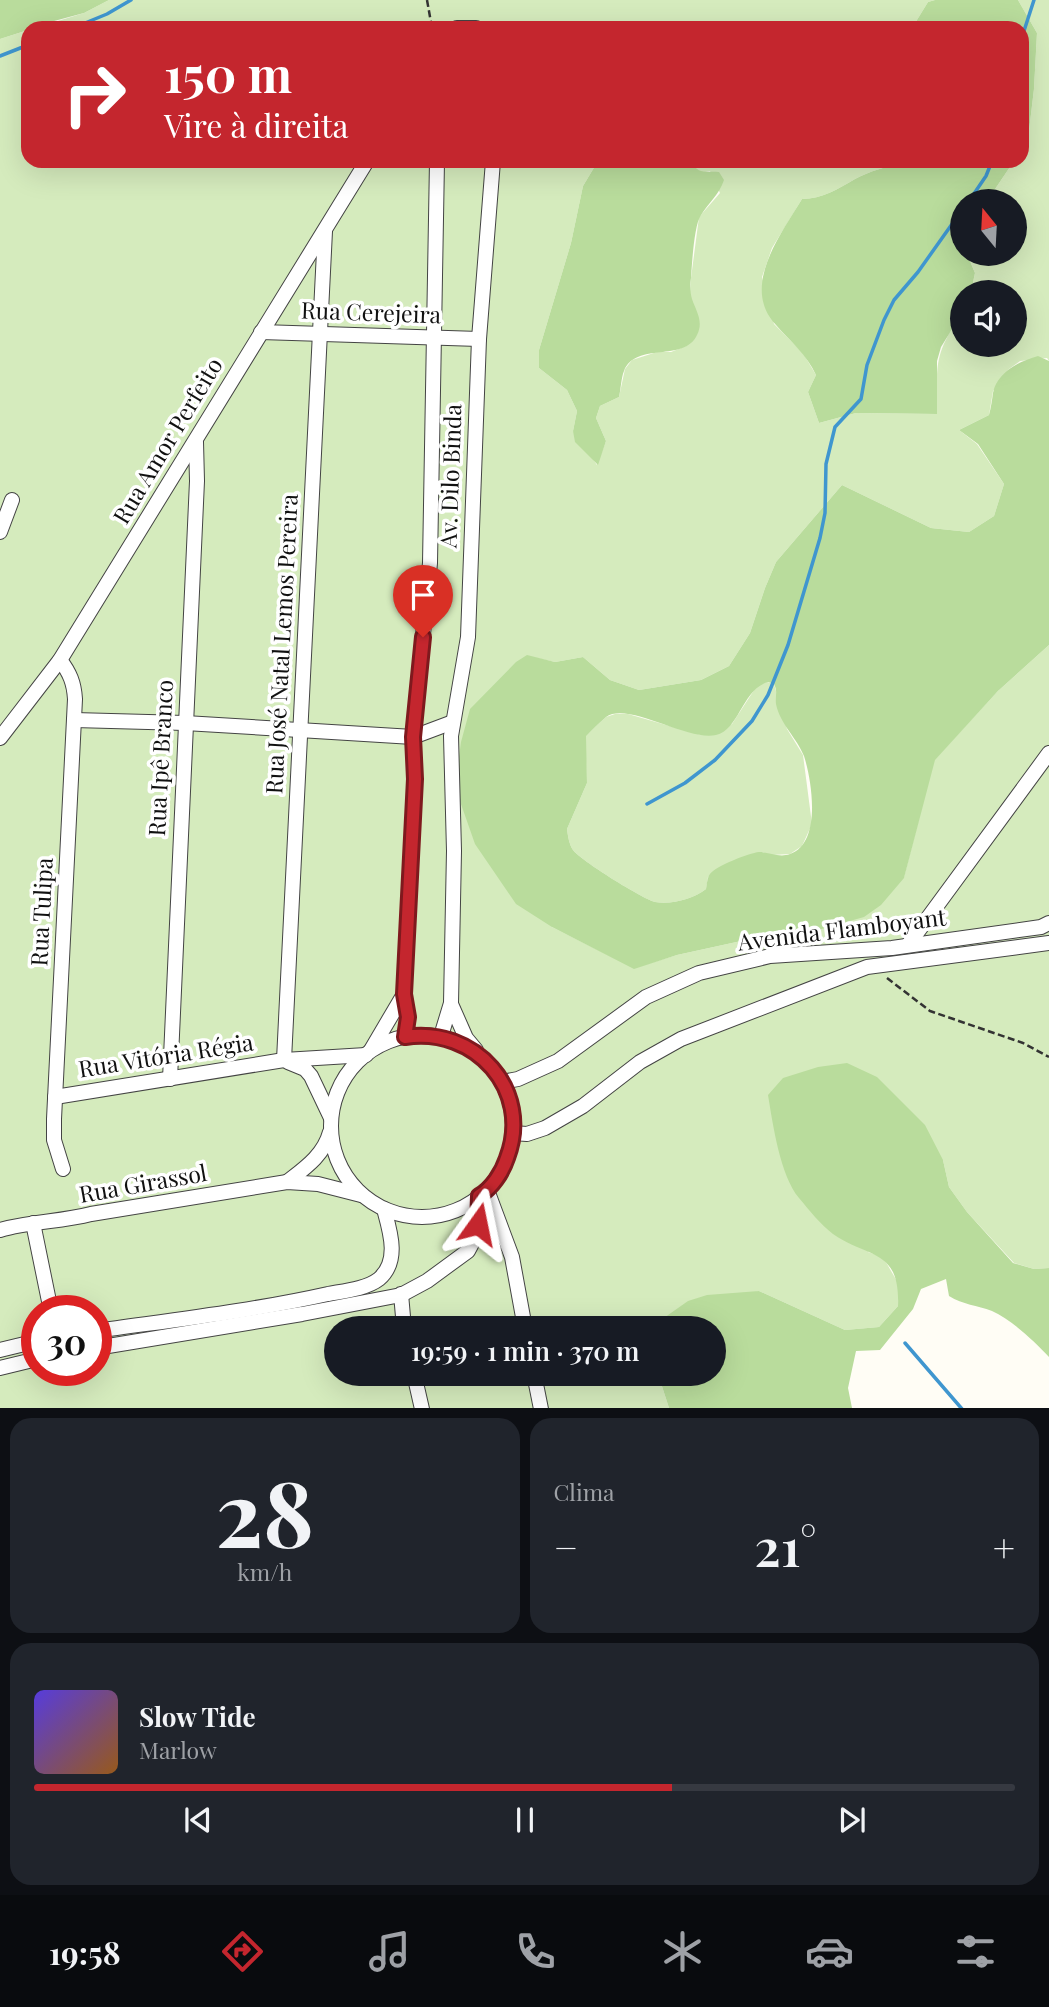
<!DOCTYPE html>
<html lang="pt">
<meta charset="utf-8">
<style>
body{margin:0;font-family:"Playfair Display",serif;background:#20242c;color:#f1f3f6;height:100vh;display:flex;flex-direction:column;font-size:26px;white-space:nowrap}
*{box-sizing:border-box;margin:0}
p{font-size:23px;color:#9ea1a6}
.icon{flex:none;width:38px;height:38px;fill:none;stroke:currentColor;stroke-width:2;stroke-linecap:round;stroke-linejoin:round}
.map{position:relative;height:1408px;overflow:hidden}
.details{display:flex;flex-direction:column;gap:10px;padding:10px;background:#0d0f14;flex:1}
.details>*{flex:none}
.banner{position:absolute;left:21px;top:21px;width:1008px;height:147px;border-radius:21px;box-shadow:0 7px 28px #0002;background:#c4262e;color:#fff;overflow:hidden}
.needle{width:46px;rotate:342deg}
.buttons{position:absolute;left:950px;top:189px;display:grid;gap:14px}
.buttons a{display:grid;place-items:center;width:77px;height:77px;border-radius:50%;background:#171b24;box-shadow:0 7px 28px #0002;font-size:35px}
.speed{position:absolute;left:21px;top:1295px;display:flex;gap:14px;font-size:35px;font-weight:700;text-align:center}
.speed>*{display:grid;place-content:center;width:91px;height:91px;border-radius:50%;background:#171b24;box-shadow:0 7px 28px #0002;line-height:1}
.speed .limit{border:10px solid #d22;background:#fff;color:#111}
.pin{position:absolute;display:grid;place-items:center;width:60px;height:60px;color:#fff;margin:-72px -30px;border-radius:50% 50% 50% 0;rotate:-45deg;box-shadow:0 0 7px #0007}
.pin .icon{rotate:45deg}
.me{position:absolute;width:77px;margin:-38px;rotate:12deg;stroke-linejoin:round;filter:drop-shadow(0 0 5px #0008)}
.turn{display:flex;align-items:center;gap:24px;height:147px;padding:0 28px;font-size:32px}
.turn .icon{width:91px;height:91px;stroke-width:2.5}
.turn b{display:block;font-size:49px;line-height:60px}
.big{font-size:52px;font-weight:600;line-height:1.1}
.details .card{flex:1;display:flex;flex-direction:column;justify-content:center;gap:10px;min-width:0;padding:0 24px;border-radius:21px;background:#20242c}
.details .dial{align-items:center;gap:0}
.dial b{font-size:91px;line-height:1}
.song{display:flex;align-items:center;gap:21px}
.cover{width:84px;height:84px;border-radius:10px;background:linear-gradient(135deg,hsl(250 70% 55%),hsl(30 70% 35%))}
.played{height:7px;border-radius:4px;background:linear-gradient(90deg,#c4262e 65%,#363941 65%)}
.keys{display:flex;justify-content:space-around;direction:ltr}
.heat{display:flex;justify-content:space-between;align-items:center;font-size:38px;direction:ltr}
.details .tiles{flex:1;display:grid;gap:10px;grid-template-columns:1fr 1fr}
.card:last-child{grid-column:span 2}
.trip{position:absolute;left:324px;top:1316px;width:402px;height:70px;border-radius:35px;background:#171b24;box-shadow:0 7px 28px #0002;font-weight:600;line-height:70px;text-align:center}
.menu{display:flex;height:112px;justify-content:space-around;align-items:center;background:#090b0e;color:#9ea1a6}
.menu .icon{width:49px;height:49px}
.menu .selected{color:#c4262e}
.menu b{font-size:32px;color:#f1f3f6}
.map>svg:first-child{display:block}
.green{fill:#d5ebbd;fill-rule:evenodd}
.forest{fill:#b9dc9c;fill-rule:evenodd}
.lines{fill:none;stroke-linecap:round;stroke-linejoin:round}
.stream{stroke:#3f96cf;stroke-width:3.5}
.minor-casing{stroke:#444;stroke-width:16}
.path{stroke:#333;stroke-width:2.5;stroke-dasharray:7 3.5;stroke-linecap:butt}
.minor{stroke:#fff;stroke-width:14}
.route-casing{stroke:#7f191e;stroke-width:18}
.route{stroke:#c4262e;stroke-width:12}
.labels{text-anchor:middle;stroke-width:7;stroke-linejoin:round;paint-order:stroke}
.street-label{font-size:23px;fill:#111;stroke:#fff}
</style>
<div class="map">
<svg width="1049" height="1409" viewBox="0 0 1049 1409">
<rect width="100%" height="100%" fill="#fffdf5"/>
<g class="green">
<path d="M109 0H935L928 2 912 28H35L84 13Z"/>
<path d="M1018 0H1049V361L1047 358 1020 361 1009 369 993 391 989 415 959 430 977 444 1004 484 994 516 969 532 931 528 842 485 776 562 765 588 750 633 729 666 701 680 639 690 610 680 583 657 555 662 527 656 552 927 634 968 677 955 768 935 793 937 904 877 934 760 998 691 1049 645V1268L1034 1269 1014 1263 967 1212 949 1187 943 1160 868 1252 883 1257 898 1283V1306L879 1327 845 1330 759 1291 661 1320 656 1328H336V1374H658L669 1408 0 1409V39L28 30V161H611L595 166 583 186 571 243 539 350V368L567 390 577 411 573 431 597 465 606 441 596 418 600 406 619 397 625 369 632 360 657 352H671L686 346 691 278 699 217 720 193 710 171 701 173 695 169 691 161H904C888 167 869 171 855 179 838 189 822 199 802 199L772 248 762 277 774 324 803 353 816 375 808 392 819 423 856 413 937 414C937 364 933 356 962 313V345H1015V292H971L975 273 967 254H1015V201H987L1014 161H1022V149L1028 139 1034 89 1037 33ZM37 1311H96V1370H37Z"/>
<path d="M767 682 774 684 787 729 803 755 812 824 802 846 790 854 772 855 761 852 708 877 706 889C693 899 671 905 655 902 643 899 580 860 573 850 569 844 568 836 567 829L587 783 585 736 606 717 615 714H628L701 735 732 724 758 684Z"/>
</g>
<g class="forest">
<path d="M0 0H109L84 13 28 28V30L0 39Z"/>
<path d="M935 0H1018L1037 33 1034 89 1028 139 1022 149V28H985L980 22 947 28H912L928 2Z"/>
<path d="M611 161H691C698 175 705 171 719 172L724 180C719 195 709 202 701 215 694 225 692 264 691 278 690 284 690 293 692 299 696 311 704 321 697 335 684 363 636 341 624 371 621 378 621 389 619 397L600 406 596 418 606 441 598 465 575 442 573 431 577 411 567 390 539 368V350L571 243 583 186 595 166Z"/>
<path d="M904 161H1014L987 201H962V254H967L975 273 971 292H962V313L941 347 937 361V414L856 413 819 423 808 392 816 375C807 355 790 341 776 325 740 287 781 234 802 199 822 199 838 189 855 179 869 171 888 167 904 161Z"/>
<path d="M1038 356 1049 361V645L998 691 935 760 904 878 881 905 864 917 793 937 768 935 677 955 634 969 552 927 516 904 475 844 455 787 461 742 470 709 516 662 527 655 555 662 583 657 610 680 639 690 701 680 729 666 750 633 765 588 776 562 842 485 931 528 969 532 994 516 1004 484 978 444 959 430 989 415C991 408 992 400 993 393 997 372 1020 361 1038 356ZM768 682 774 684C778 692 775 696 776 704 780 724 797 738 804 756 812 781 822 843 790 854 779 858 769 852 759 852 749 853 716 866 710 874 707 878 707 884 706 889 693 899 671 905 655 902 643 899 580 860 573 850 569 844 568 836 567 829L587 783 586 736C592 730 599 723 606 717 628 701 689 742 716 735 740 729 742 689 768 682Z"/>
<path d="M847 1063 877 1077 925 1125 943 1160 949 1187 967 1212 1013 1263 1034 1269 1049 1268V1357C1034 1341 1012 1320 992 1311 977 1305 963 1305 949 1296L946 1279 921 1289 913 1309 880 1350 856 1351 848 1388 852 1408H669L658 1374H714V1328H656L661 1320 688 1301 707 1295 759 1291 845 1330 879 1327 898 1306C900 1248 869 1259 833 1234 821 1225 809 1210 799 1198 780 1175 773 1125 768 1095L783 1078 818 1067Z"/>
</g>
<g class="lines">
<g class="stream">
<path d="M73 28 107 14 131 0"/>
<path d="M1022 37 1034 0"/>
<path d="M0 56 28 45"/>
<path d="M969 201 986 176 992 161"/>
<path d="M647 804 685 783 715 760 752 721 768 695 788 645 820 538 825 513 826 464 835 427 861 399 867 365 884 320 894 300 918 272 962 210"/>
<path d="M905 1343 962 1409"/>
</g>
<g class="minor-casing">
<g id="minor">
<path d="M457 28H476"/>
<path d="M261 332 479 339"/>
<path d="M0 532 12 500"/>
<path d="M60 660C70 673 74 683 75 699L54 1119V1140L63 1169"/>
<path d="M74 720 185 723 413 737 453 722"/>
<path d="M0 738 60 660 367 161"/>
<path d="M908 945 1049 753"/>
<path d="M451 1004 466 1038 476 1050"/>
<circle cx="422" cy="1126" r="91"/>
<path d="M441 1036 451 1003 454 851 451 736 468 637 479 339 493 161"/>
<path d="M405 1037 408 1017 404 994 415 779 413 737 430 563 437 161"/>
<path d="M371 1050 404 994"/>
<path d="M284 1060 325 231"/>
<path d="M288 1062 305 1069 311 1076 331 1118"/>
<path d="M170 1079 197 481 196 442"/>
<path d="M502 1082 518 1079 558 1061 646 997 699 973 770 956 892 948 1041 927 1049 923"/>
<path d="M55 1097 284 1060 366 1055"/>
<path d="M513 1133 527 1134 545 1128 583 1106 640 1062 681 1039 867 967 1049 943"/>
<path d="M287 1182C305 1168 324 1155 330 1132"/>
<path d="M487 1190 512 1257 525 1328"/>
<path d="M33 1223 51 1311"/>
<path d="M0 1230C30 1221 61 1222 91 1214L287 1182 318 1184 361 1195"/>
<path d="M401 1294 404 1328"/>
<path d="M96 1331C173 1320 252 1311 328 1294 344 1291 366 1289 379 1279 400 1261 390 1231 384 1209"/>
<path d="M96 1348 302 1314 401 1295 427 1281 468 1251 475 1238 478 1224 479 1196"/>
<path d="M0 1350 37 1341"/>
<path d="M0 1368 37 1359"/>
<path d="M414 1374 422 1409"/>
<path d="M534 1374 541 1409"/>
</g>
</g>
<g class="path">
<path d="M427 0 432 28"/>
<path d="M887 978 930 1011 1023 1043 1049 1057"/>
</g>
<use href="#minor" class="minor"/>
</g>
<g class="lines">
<g class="route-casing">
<path id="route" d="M423 637 413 737 415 779 404 994 408 1017 405 1037C475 1026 533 1090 507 1158 502 1173 492 1188 479 1196L478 1224"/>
</g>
<use href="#route" class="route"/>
</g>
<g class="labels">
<g class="street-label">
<text transform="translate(371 313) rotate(2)" y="8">Rua Cerejeira</text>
<text transform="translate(168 441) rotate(-59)" y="8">Rua Amor Perfeito</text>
<text transform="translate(451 476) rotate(-88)" y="8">Av. Dilo Binda</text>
<text transform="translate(282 644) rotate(-87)" y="8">Rua José Natal Lemos Pereira</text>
<text transform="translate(161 758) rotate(-87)" y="8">Rua Ipê Branco</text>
<text transform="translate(42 912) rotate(-87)" y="8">Rua Tulipa</text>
<text transform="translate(842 930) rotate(-7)" y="8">Avenida Flamboyant</text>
<text transform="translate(166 1056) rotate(-9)" y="8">Rua Vitória Régia</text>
<text transform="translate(143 1184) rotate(-10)" y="8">Rua Girassol</text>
</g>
</g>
</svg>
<div class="buttons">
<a><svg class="needle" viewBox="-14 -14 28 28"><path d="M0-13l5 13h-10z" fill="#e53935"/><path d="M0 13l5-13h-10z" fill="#9ea1a6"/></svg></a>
<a><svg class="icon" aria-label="sound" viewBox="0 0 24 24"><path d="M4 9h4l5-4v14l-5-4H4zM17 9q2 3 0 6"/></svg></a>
</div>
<div class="speed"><div class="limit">30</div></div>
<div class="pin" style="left:423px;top:637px;background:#d93025"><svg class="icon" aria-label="arrive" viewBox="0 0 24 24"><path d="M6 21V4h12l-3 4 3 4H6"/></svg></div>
<svg class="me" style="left:478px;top:1224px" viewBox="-20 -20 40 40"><path d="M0-17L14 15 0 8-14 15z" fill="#c4262e" stroke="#fff" stroke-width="4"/></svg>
<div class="trip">19:59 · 1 min · 370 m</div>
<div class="banner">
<div class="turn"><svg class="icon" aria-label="right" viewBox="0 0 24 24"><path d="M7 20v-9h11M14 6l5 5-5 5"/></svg><div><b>150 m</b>Vire à direita</div></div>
</div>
</div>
<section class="details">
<div class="tiles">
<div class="card dial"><b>28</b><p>km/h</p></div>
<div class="card"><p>Clima</p>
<div class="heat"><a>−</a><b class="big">21°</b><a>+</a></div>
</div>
<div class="card">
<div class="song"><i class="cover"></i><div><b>Slow Tide</b><p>Marlow</p></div></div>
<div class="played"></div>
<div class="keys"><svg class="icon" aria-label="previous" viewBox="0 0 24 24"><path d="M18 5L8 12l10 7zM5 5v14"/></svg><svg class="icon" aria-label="pause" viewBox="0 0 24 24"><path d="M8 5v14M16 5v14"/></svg><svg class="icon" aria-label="next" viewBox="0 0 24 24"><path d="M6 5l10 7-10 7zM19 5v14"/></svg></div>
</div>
</div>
</section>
<nav class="menu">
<b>19:58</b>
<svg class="icon selected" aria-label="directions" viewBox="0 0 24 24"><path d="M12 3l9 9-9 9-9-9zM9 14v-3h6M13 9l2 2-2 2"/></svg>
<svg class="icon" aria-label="music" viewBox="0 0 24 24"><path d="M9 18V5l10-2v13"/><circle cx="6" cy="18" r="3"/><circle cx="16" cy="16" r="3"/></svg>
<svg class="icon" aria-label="phone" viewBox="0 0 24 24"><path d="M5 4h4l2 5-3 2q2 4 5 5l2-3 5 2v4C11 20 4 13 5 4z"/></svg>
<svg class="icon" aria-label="climate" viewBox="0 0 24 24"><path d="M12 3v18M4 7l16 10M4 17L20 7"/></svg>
<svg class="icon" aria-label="car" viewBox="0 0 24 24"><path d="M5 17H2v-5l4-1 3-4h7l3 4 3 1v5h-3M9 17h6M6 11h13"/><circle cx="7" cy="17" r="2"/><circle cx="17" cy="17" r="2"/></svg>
<svg class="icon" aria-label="filters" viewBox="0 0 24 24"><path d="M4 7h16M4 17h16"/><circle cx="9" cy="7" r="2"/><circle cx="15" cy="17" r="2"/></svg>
</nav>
